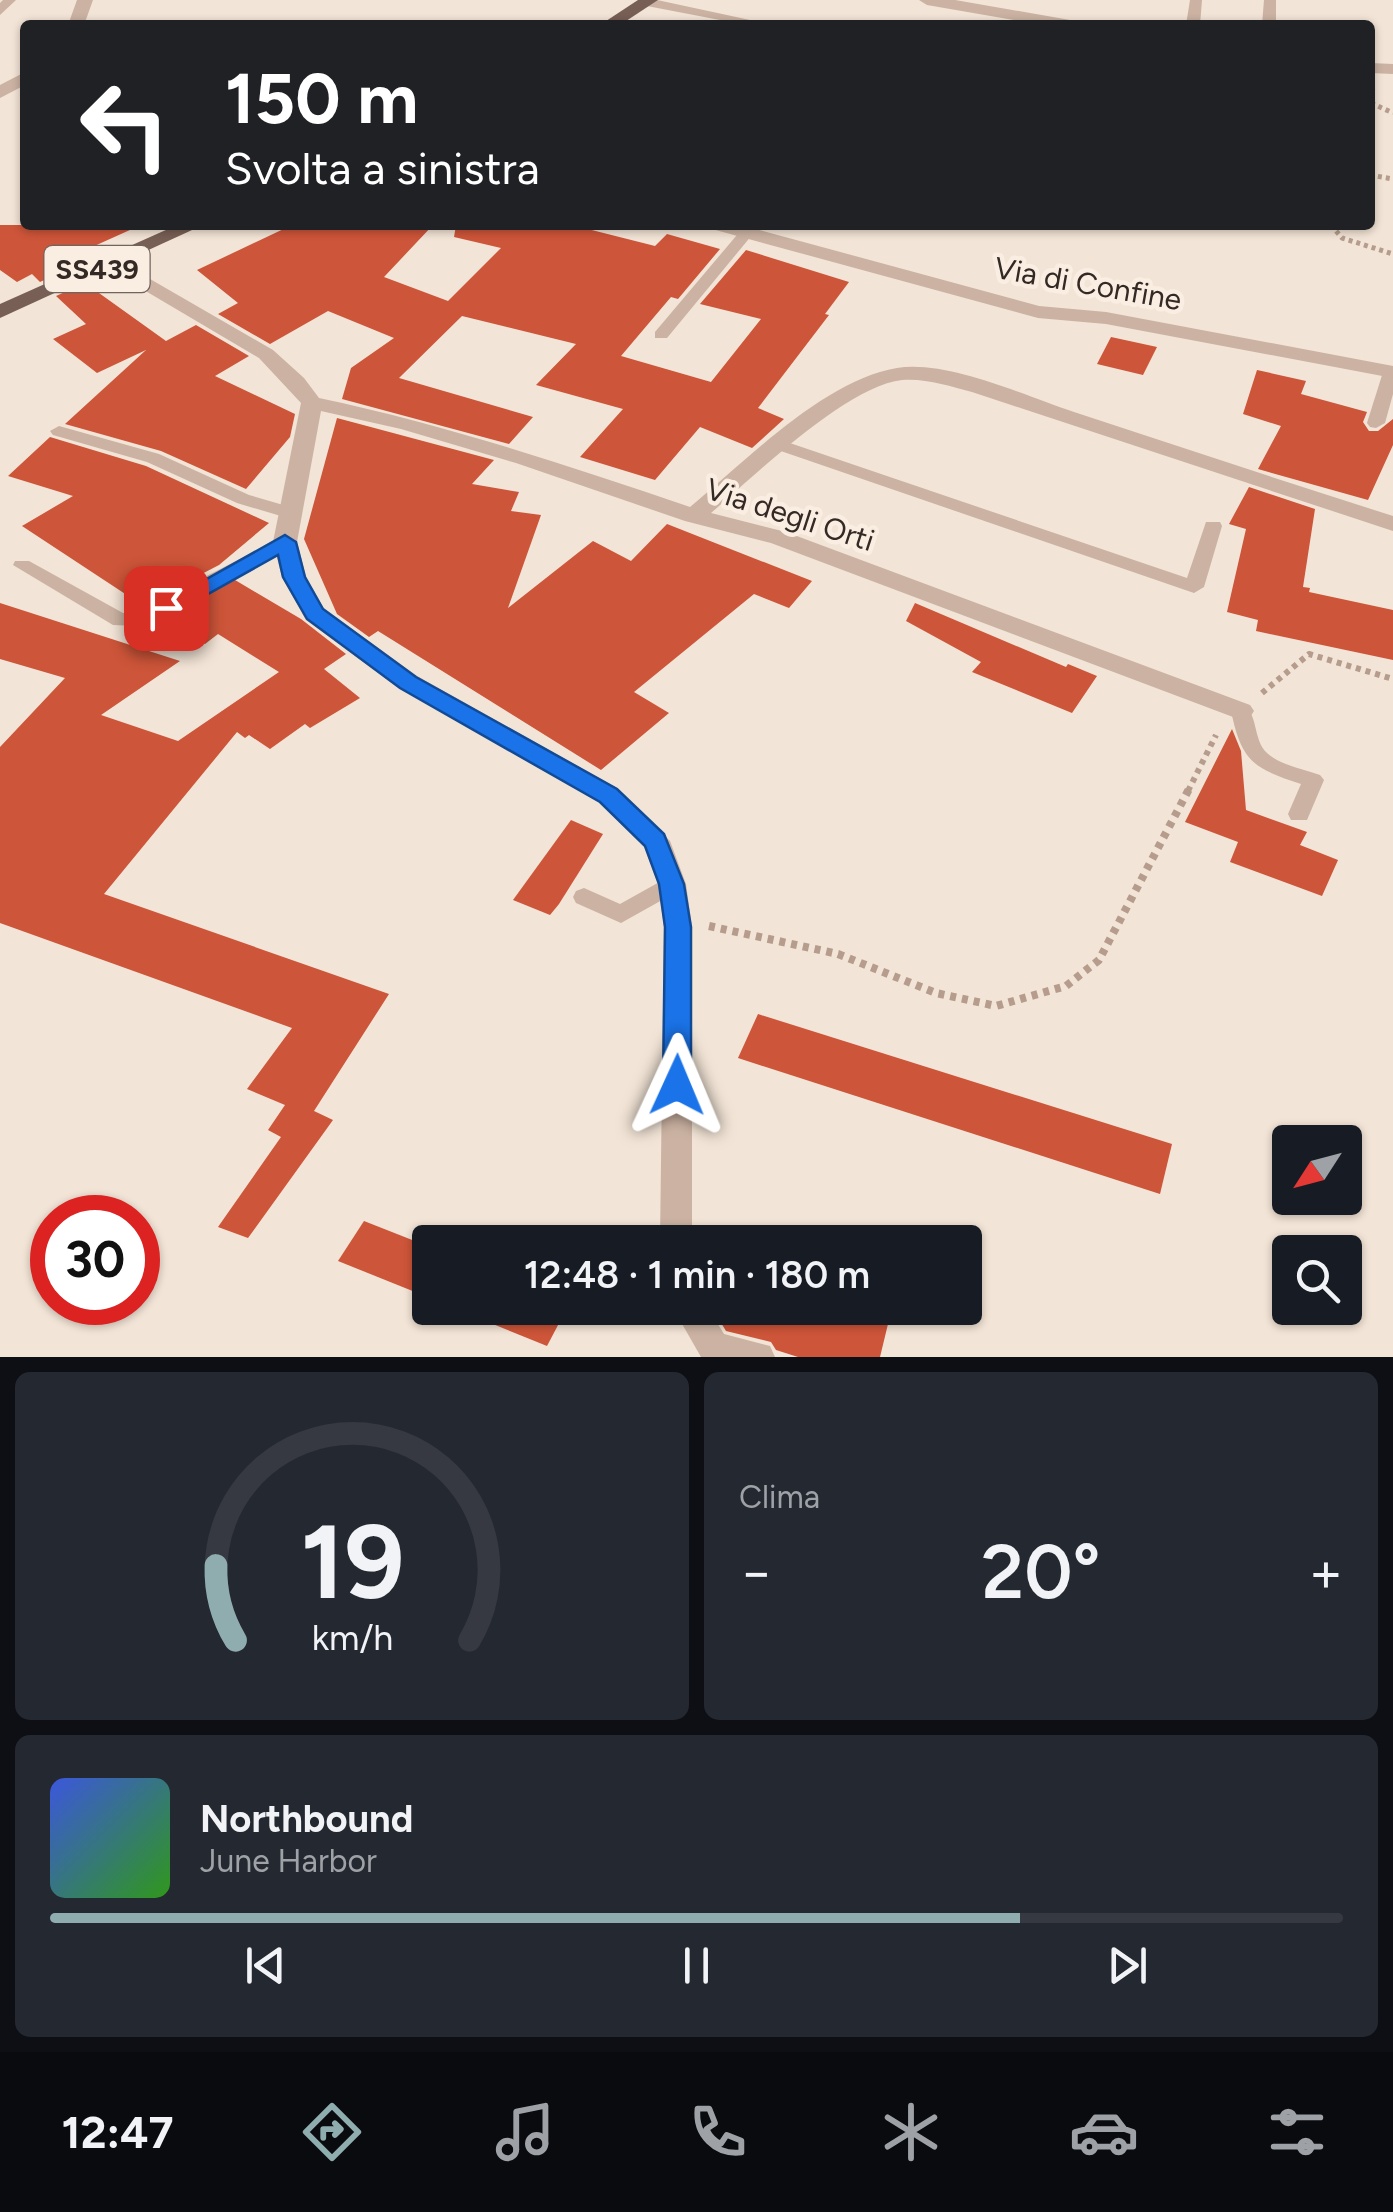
<!DOCTYPE html>
<html lang="it">
<meta charset="utf-8">
<style>
body{margin:0;font-family:Figtree,sans-serif;background:#242831;color:#f1f3f6;height:100vh;display:flex;flex-direction:column;font-size:38px;white-space:nowrap}
*{box-sizing:border-box;margin:0}
p{font-size:32px;color:#9ea1a6}
.icon{flex:none;width:55px;height:55px;fill:none;stroke:currentColor;stroke-width:2;stroke-linecap:round;stroke-linejoin:round}
.map{position:relative;height:1357px;overflow:hidden}
.details{display:flex;flex-direction:column;gap:15px;padding:15px;background:#0d0f14;flex:1}
.details>*{flex:none}
.hud{position:absolute;left:20px;top:20px;width:1355px;height:210px;border-radius:10px;box-shadow:0 2px 8px #0004;background:#202124;color:#fff;overflow:hidden}
.needle{width:65px;rotate:234deg}
.tools{position:absolute;left:1272px;top:1125px;display:grid;gap:20px}
.tools a{display:grid;place-items:center;width:90px;height:90px;border-radius:10px;background:#171b24;box-shadow:0 2px 8px #0004;font-size:50px}
.speed{position:absolute;left:30px;top:1195px;display:flex;gap:20px;font-size:50px;font-weight:700;text-align:center}
.speed>*{display:grid;place-content:center;width:130px;height:130px;border-radius:50%;background:#171b24;box-shadow:0 2px 8px #0004;line-height:1}
.speed .limit{border:15px solid #d22;background:#fff;color:#111}
.pin{position:absolute;display:grid;place-items:center;width:85px;height:85px;color:#fff;margin:-42px;border-radius:20px;box-shadow:0 5px 15px #0006}
.me{position:absolute;width:110px;margin:-55px;rotate:1deg;stroke-linejoin:round;filter:drop-shadow(0 0 8px #0008)}
.turn{display:flex;align-items:center;gap:35px;height:210px;padding:0 40px;font-size:45px}
.turn .icon{width:130px;height:130px;stroke-width:2.5}
.turn b{display:block;font-size:70px;line-height:85px}
.big{font-size:75px;font-weight:600;line-height:1.1}
.details .card{flex:1;display:flex;flex-direction:column;justify-content:center;gap:15px;min-width:0;padding:0 35px;border-radius:15px;background:#242831}
.details .dial{align-items:center;gap:0}
.dial svg{height:260px;overflow:visible;fill:none;stroke:#363941;stroke-width:7;stroke-linecap:round;text-anchor:middle}
.dial text{fill:#f1f3f6;stroke:none}
.song{display:flex;align-items:center;gap:30px}
.cover{width:120px;height:120px;border-radius:15px;background:linear-gradient(135deg,hsl(230 70% 55%),hsl(110 70% 35%))}
.played{height:10px;border-radius:5px;background:linear-gradient(90deg,#8fadaf 75%,#363941 75%)}
.keys{display:flex;justify-content:space-around;direction:ltr}
.heat{display:flex;justify-content:space-between;align-items:center;font-size:55px;direction:ltr}
.details .tiles{flex:1;display:grid;gap:15px;grid-template-columns:1fr 1fr}
.card:last-child{grid-column:span 2}
.trip{position:absolute;left:412px;top:1225px;width:570px;height:100px;border-radius:10px;background:#171b24;box-shadow:0 2px 8px #0004;font-weight:600;line-height:100px;text-align:center}
.menu{display:flex;height:160px;justify-content:space-around;align-items:center;background:#090b0e;color:#9ea1a6}
.menu .icon{width:70px;height:70px}
.menu .active{color:#8fadaf}
.menu b{font-size:45px;color:#f1f3f6}
.map>svg:first-child{display:block}
.building{fill:#cd5539}
.lines{fill:none;stroke-linecap:round;stroke-linejoin:round}
.path-far2{stroke:#b69c8c;stroke-width:5;stroke-dasharray:4 4;stroke-linecap:butt}
.path-far1{stroke:#b69c8c;stroke-width:6;stroke-dasharray:5 5;stroke-linecap:butt}
.path{stroke:#b69c8c;stroke-width:8;stroke-dasharray:6 6;stroke-linecap:butt}
.lane{fill:#cbb2a2;fill-rule:evenodd}
.street{fill:#cbb2a2;fill-rule:evenodd}
.primary{fill:#785f55;fill-rule:evenodd}
.route{fill:#1a73e8;stroke:#114b97;stroke-width:2.5}
.labels{text-anchor:middle;stroke-width:9;stroke-linejoin:round;paint-order:stroke}
.shield{fill:#faeee3;stroke:#70645e;stroke-width:2.5}
.shield-label{font-size:28px;font-weight:bold;fill:#352925}
.street-label{font-size:30px;fill:#352925;stroke:#faeee3}
</style>
<div class="map">
<svg width="1393" height="1357" viewBox="0 0 1393 1357">
<rect width="100%" height="100%" fill="#f2e4d6"/>
<g class="building">
<path d="M0 225H141L81 252 89 259 40 282 32 274 17 282 0 270Z"/>
<path d="M292 225H433L384 277 448 301 501 248 454 237 456 225H572L655 246 667 234 720 249 678 299 671 297 621 356 711 382 761 319 700 304 746 250 849 282 825 314 829 315 758 408 784 419 752 448 700 427 655 480 580 457 623 409 536 385 576 344 462 316 399 378 533 417 509 444 342 399 351 368 394 338 328 311 270 344 218 314 238 303 197 270Z"/>
<path d="M85 283 166 341 196 325 249 356 215 376 295 414 290 437 246 489 161 451 65 424 146 350 97 373 53 339 86 324 56 296Z"/>
<path d="M1111 337 1157 347 1143 375 1097 364Z"/>
<path d="M1257 370 1306 381 1301 394 1367 412 1363 422 1369 431H1378L1393 419V445L1368 500 1258 469 1281 426 1243 414Z"/>
<path d="M337 418 494 460 472 484 519 492 511 511 541 515 508 608 593 541 631 561 667 524 812 581 789 608 754 594 634 692 669 713 601 770 378 631 369 637 337 614 304 539Z"/>
<path d="M50 437 146 466 269 523 219 565 142 605 22 526 73 496 8 476Z"/>
<path d="M1249 487 1315 509 1303 587 1310 588 1309 592 1393 610V660L1256 631 1258 620 1227 612 1246 529 1229 524Z"/>
<path d="M235 580 301 619 346 654 324 669 360 698 310 728 305 724 270 749 249 735 245 738 237 732 104 894 389 994 314 1111 333 1120 248 1238 218 1227 281 1137 268 1130 285 1105 247 1089 292 1028 0 923V747L65 678 0 659V603L180 661 101 715 178 741 279 672 218 634 205 644 163 617Z"/>
<path d="M915 603 1066 667 1068 664 1097 676 1072 713 972 672 981 662 906 621Z"/>
<path d="M1232 729 1241 751 1246 810 1307 832 1300 845 1338 860 1322 896 1230 862 1238 842 1185 822Z"/>
<path d="M571 820 603 834 559 904 550 915 513 900Z"/>
<path d="M758 1014 1172 1144 1160 1194 738 1058Z"/>
<path d="M364 1221 430 1247V1298L338 1261Z"/>
<path d="M712 1308H788L828 1319 830 1308H837L888 1324 880 1357H798L776 1350 771 1342 726 1331Z"/>
<path d="M456 1309V1308H567L547 1346Z"/>
</g>
<g class="lines">
<g class="path-far2">
<path d="M1371 103 1393 113"/>
<path d="M1370 113 1373 89"/>
<path d="M1370 175 1393 179"/>
<path d="M1331 225 1342 238 1393 254"/>
</g>
<g class="path-far1">
<path d="M1262 693 1309 654 1393 679"/>
<path d="M1188 791 1216 735"/>
</g>
<path class="path" d="M709 926 838 954 936 993 996 1006 1066 986 1099 960 1189 789"/>
<g class="lane">
<path d="M3 0H16L0 15V3Z"/>
<path d="M642 0H657L773 25H746L647 6 642 5Z"/>
<path d="M1190 0H1202L1200 25H1186Z"/>
<path d="M1264 0H1276V25H1262Z"/>
<path d="M747 227 755 232 752 235 667 338H655V332L742 229Z"/>
<path d="M1393 367V394L1385 423 1376 428 1370 427 1367 423 1383 372Z"/>
<path d="M59 426 159 454 249 495 297 509 300 513 291 519 237 503 147 462 53 435 50 431Z"/>
<path d="M781 440 1187 578 1206 522H1220L1222 526 1204 587 1194 593 775 449 772 445Z"/>
<path d="M285 536 294 542 292 546 138 626 113 625 13 565 15 561H29L123 613H134Z"/>
<path d="M1241 704C1259 711 1252 739 1267 753 1280 765 1303 769 1320 775L1324 780 1307 820H1291L1288 814 1301 784C1253 768 1242 762 1231 711Z"/>
<path d="M672 875 680 878 683 884 680 890 621 923 576 903 573 897 576 891 584 888 620 904Z"/>
</g>
<g class="street">
<path d="M77 0H93L84 25H68Z"/>
<path d="M919 0H955L1070 20 1078 25H1042L927 5Z"/>
<path d="M1370 63 1393 64V74L1370 73Z"/>
<path d="M25 72V85L0 98V85Z"/>
<path d="M709 225H741L1039 306 1106 312 1393 366V378L1106 324 1038 318 712 229Z"/>
<path d="M112 257 273 350 304 378 319 398C446 425 567 465 690 507 746 461 824 380 897 368 948 360 1025 396 1074 412 1180 447 1286 482 1393 516V531L972 392C950 386 925 378 902 380 847 386 754 476 711 513L786 532 1250 705 1254 711 1250 717 1241 720 771 543 685 521 516 463 401 429 321 411 297 542 306 577 324 609 417 676 617 788 670 841 686 884 692 927V1242H660L664 927 658 884 644 846 599 802 399 688 306 620 282 577 273 542 301 403 259 358 105 267V259Z"/>
<path d="M673 1308H708L724 1334 770 1346 775 1357H701Z"/>
</g>
<g class="primary">
<path d="M638 0H658L620 25H600Z"/>
<path d="M177 225H203L0 318V304Z"/>
</g>
</g>
<path class="route" d="M285 535 296 542 305 577 323 609 416 677 617 789 664 834 684 884 691 927V1085L687 1093 677 1096 667 1093 663 1085 665 927 659 884 645 846 600 802 400 688 307 619 283 577 278 555 174 613 166 615 155 608Z"/>
<g class="labels">
<rect class="shield" x="44.5" y="246" width="105" height="46" rx="8"/>
<g class="shield-label">
<text x="97" y="279">SS439</text>
</g>
<g class="street-label">
<text transform="translate(1088 284) rotate(10)" y="10">Via di Confine</text>
<text transform="translate(790 515) rotate(18)" y="10">Via degli Orti</text>
</g>
</g>
</svg>
<div class="tools">
<a><svg class="needle" viewBox="-14 -14 28 28"><path d="M0-13l5 13h-10z" fill="#e53935"/><path d="M0 13l5-13h-10z" fill="#9ea1a6"/></svg></a>
<a><svg class="icon" aria-label="search" viewBox="0 0 24 24"><circle cx="10" cy="10" r="6"/><path d="M15 15l6 6"/></svg></a>
</div>
<div class="speed"><div class="limit">30</div></div>
<div class="pin" style="left:166px;top:608px;background:#d93025"><svg class="icon" aria-label="arrive" viewBox="0 0 24 24"><path d="M6 21V4h12l-3 4 3 4H6"/></svg></div>
<svg class="me" style="left:677px;top:1085px" viewBox="-20 -20 40 40"><path d="M0-17L14 15 0 8-14 15z" fill="#1a73e8" stroke="#fff" stroke-width="4"/></svg>
<div class="trip">12:48 · 1 min · 180 m</div>
<div class="hud">
<div class="turn"><svg class="icon" aria-label="left" viewBox="0 0 24 24"><path d="M17 20v-9H6M10 6l-5 5 5 5"/></svg><div><b>150 m</b>Svolta a sinistra</div></div>
</div>
</div>
<section class="details">
<div class="tiles">
<div class="card dial"><svg viewBox="0 0 100 80">
<path d="M14 69A42 42 0 1 1 86 69"/>
<path d="M14 69A42 42 0 0 1 8 46" stroke="#8fadaf"/>
<text x="50" y="56" font-size="32" font-weight="700">19</text>
<text x="50" y="72" font-size="11">km/h</text>
</svg></div>
<div class="card"><p>Clima</p>
<div class="heat"><a>−</a><b class="big">20°</b><a>+</a></div>
</div>
<div class="card">
<div class="song"><i class="cover"></i><div><b>Northbound</b><p>June Harbor</p></div></div>
<div class="played"></div>
<div class="keys"><svg class="icon" aria-label="previous" viewBox="0 0 24 24"><path d="M18 5L8 12l10 7zM5 5v14"/></svg><svg class="icon" aria-label="pause" viewBox="0 0 24 24"><path d="M8 5v14M16 5v14"/></svg><svg class="icon" aria-label="next" viewBox="0 0 24 24"><path d="M6 5l10 7-10 7zM19 5v14"/></svg></div>
</div>
</div>
</section>
<nav class="menu">
<b>12:47</b>
<svg class="icon active" aria-label="directions" viewBox="0 0 24 24"><path d="M12 3l9 9-9 9-9-9zM9 14v-3h6M13 9l2 2-2 2"/></svg>
<svg class="icon" aria-label="music" viewBox="0 0 24 24"><path d="M9 18V5l10-2v13"/><circle cx="6" cy="18" r="3"/><circle cx="16" cy="16" r="3"/></svg>
<svg class="icon" aria-label="phone" viewBox="0 0 24 24"><path d="M5 4h4l2 5-3 2q2 4 5 5l2-3 5 2v4C11 20 4 13 5 4z"/></svg>
<svg class="icon" aria-label="climate" viewBox="0 0 24 24"><path d="M12 3v18M4 7l16 10M4 17L20 7"/></svg>
<svg class="icon" aria-label="car" viewBox="0 0 24 24"><path d="M5 17H2v-5l4-1 3-4h7l3 4 3 1v5h-3M9 17h6M6 11h13"/><circle cx="7" cy="17" r="2"/><circle cx="17" cy="17" r="2"/></svg>
<svg class="icon" aria-label="filters" viewBox="0 0 24 24"><path d="M4 7h16M4 17h16"/><circle cx="9" cy="7" r="2"/><circle cx="15" cy="17" r="2"/></svg>
</nav>
